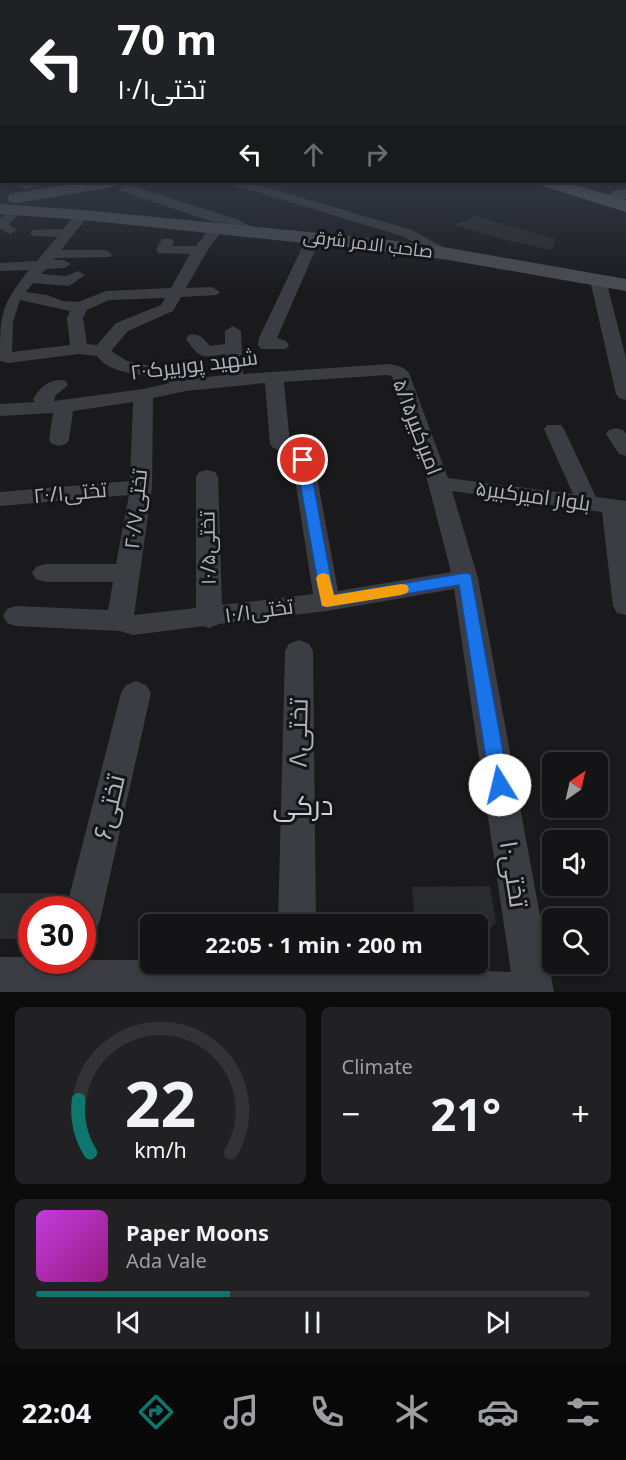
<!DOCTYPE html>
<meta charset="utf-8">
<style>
body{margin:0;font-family:"Noto Sans",Cairo,sans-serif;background:#212123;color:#f1f3f6;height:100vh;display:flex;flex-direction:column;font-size:22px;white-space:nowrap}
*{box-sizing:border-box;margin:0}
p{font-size:20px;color:#9d9ea1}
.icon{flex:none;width:33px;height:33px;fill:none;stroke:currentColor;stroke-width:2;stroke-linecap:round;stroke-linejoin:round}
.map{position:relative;height:992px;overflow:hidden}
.panel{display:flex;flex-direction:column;gap:15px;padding:15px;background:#0b0b0c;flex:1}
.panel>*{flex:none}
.top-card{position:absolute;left:0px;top:0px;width:627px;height:183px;box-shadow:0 3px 9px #0003,0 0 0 2px #333335;background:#202124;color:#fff;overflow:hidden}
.needle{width:39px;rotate:34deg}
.buttons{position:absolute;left:542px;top:752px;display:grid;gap:12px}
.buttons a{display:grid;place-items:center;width:66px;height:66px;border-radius:9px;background:#141416;box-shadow:0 3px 9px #0003,0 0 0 2px #333335;font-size:30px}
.speed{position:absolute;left:18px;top:896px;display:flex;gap:12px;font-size:30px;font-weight:700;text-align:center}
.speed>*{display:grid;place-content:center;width:78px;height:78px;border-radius:50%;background:#141416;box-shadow:0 3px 9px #0003,0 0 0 2px #333335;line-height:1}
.speed .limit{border:9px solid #d22;background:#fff;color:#111}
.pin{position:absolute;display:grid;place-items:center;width:51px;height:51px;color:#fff;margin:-26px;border:3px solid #fff;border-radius:50%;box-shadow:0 2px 6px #0007}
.me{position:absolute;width:66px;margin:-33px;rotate:351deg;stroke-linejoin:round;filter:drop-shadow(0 0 4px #0008)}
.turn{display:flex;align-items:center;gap:21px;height:126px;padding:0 18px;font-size:27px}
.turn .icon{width:78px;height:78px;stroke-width:2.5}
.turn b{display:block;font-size:42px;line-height:51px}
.lanes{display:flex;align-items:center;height:57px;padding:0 18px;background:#0003;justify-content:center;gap:30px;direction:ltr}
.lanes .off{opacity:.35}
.big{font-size:45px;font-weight:700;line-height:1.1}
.panel .tile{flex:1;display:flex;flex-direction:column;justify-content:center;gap:9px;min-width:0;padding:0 21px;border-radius:9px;background:#212123}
.panel .dial{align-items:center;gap:0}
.dial svg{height:156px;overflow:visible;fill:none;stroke:#333335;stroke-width:7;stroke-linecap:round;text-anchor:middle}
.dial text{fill:#f1f3f6;stroke:none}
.song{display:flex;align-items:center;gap:18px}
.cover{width:72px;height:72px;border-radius:9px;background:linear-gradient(135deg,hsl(290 70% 55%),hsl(310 70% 35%))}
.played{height:6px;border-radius:3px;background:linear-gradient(90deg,#0f766e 35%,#333335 35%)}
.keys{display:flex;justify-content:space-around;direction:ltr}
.heat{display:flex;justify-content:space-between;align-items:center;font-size:33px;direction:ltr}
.panel .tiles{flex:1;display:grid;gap:15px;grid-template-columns:1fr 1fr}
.tile:last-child{grid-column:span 2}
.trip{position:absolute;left:140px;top:914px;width:348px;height:60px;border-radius:9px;background:#141416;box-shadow:0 3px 9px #0003,0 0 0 2px #333335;font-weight:700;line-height:60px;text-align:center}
.tabs{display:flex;height:96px;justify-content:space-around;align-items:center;background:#080809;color:#9d9ea1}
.tabs .icon{width:42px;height:42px}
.tabs .active{color:#0f766e}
.tabs b{font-size:27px;color:#f1f3f6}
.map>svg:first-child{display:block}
.building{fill:#2a2b2e}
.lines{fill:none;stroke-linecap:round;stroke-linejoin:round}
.street{fill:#3c3d42;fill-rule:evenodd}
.secondary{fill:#4a4c52;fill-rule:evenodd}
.primary{fill:#585a61;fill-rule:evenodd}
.route{fill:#1a73e8;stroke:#114b97;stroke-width:1.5}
.slow{fill:#f59e0b}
.labels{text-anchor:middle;stroke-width:6;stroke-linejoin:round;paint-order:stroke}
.far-street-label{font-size:18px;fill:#adb2bc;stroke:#151518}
.street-label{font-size:21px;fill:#adb2bc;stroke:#151518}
.near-street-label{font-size:26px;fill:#adb2bc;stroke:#151518}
.near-neighbourhood-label{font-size:27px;fill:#ced1d8;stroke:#151518}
</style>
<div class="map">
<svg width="626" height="992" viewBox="0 0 626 992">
<rect width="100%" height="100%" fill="#1a1a1d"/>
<g class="building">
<path d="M476 216 555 239 552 250 505 240 454 225Z"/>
<path d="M490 886 496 923 477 940V924H415L412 887Z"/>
<path d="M0 893H54L51 909H32V939H0Z"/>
</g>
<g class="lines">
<g class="street">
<path d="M9 182H26L34 186 28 190Z"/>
<path d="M231 182H248L412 230 456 254 454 257H444L402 236 233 185Z"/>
<path d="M125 184 237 219 259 231 252 235 121 191 119 188Z"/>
<path d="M17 206 23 210 9 224 17 230 10 234 0 229V218Z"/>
<path d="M83 211 89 215 61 250H105L112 254 110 257 55 258 53 260H64L71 264 64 268 46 269 41 274 66 276 78 271 85 275 69 286 33 283 26 292 47 295 63 301 78 302 106 291 171 288 190 254 158 253 156 250 162 239H172L174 242 172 246H196L212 225H222L224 228 207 251 186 288 212 287 220 292 217 295 181 297 173 311 128 331 111 351 127 361 170 370 189 379 225 375V354C201 358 200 359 186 339L189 335C200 333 203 338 210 346L225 344V331L233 326 241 331 243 374 389 364C396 365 405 367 409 373L448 478 573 494 544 429 547 425H561L564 429 596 497 626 501V615L617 613 613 606 602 512 452 491 478 578 554 992H0V957H32V960H150V963H308L511 972 454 589 327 611 219 624 209 628 204 626 133 635 120 631 16 626 7 623 3 616 7 609 16 606 108 610 113 582H45L36 579 32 573 36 567 45 564H116L129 495 0 506V492L130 481 133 402 73 411 69 440 66 444 59 446 52 444 49 440 53 413 0 416V404L35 402 33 399C40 387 51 377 66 381L68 385 55 396 54 401 143 389 170 383C147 371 113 378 97 356L79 354 8 363 0 361C0 314 0 306 29 270L0 271V263L37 261 57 237 32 236 30 233 32 230 63 229 78 212ZM165 298 161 305 116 323 97 345 87 344 83 318 87 310 109 300ZM20 300 70 311 67 318 70 345 12 352 13 322ZM387 375 392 376 428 483 451 572 338 591 314 460 311 455 303 454 295 455 292 460 313 594 222 605 218 477 215 472 207 470 199 472 196 477V608L134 615 152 487 153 398 186 391 265 383 270 444 273 448 280 450 287 448 290 444 284 382Z"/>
<path d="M314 233 321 237 277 338 286 341 289 345 286 349H261L258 345 259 338 307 237Z"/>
<path d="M598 275 606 280 626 358V400L619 398 616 394 590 280Z"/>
<path d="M616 428 623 430 626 434V456L619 454 606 434 609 430Z"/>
<path d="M299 640 309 644 313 651 316 924H278L285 651 289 644Z"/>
<path d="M136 681 146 685 151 693 100 920 95 933 82 938V909H66L121 693 126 685Z"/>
</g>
<g class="secondary">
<path d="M86 182H121L113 187 16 203 10 202 7 198 10 194 16 193Z"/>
<path d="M626 189V199H613L610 195 613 191Z"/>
<path d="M0 204 83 210 381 239 449 248 626 279V291L449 260 381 251 83 220 0 214Z"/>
</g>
<path class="primary" d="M540 182H565L626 200V212L543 186Z"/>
</g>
<linearGradient id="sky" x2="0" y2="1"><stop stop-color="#0e0e10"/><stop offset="0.53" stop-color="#383e4c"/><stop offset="1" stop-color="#383e4c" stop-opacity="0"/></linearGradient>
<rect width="626" height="293" fill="url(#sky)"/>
<path class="route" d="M303 456 309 460 334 595 465 573 471 574 509 785 507 791 500 794 493 791 490 785 459 585 327 607 322 606 296 460Z"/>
<path class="slow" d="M323 573 329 575 334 595 401 584 407 585 409 589 407 593 401 595 327 607 322 606 316 578 318 575Z"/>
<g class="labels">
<g class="far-street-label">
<text transform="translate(368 244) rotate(7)" y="6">صاحب الامر شرقی</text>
</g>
<g class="street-label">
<text transform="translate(194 365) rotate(-7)" y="7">شهید پوربیرک۲۰</text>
<text transform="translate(417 427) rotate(69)" y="7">امیرکبیر۵/۱۵</text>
<text transform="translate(70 493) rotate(-5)" y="7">تختی۲۰/۱</text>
<text transform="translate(533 496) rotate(8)" y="7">بلوار امیرکبیر۵</text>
<text transform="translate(136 509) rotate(-84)" y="7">تختی۲۰/۷</text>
<text transform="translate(208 548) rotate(-91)" y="7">تختی۱۰/۵</text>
<text transform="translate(259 611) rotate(-8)" y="7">تختی۱۰/۱</text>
</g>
<g class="near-street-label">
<text transform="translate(298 733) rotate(-89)" y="9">تختی۸</text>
<text transform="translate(109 807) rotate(-77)" y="9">تختی۶</text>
<text transform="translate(514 874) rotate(81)" y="9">تختی۱۰</text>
</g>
<g class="near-neighbourhood-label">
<text x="303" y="815">درکی</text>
</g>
</g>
</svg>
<div class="buttons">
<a><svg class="needle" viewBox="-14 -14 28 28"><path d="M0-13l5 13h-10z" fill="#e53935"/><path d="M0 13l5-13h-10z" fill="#9d9ea1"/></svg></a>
<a><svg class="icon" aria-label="sound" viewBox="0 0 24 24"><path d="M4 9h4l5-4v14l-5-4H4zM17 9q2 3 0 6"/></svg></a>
<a><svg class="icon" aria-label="search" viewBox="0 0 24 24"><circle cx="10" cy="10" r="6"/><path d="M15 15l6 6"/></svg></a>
</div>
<div class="speed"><div class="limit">30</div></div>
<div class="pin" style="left:303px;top:460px;background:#d93025"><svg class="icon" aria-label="arrive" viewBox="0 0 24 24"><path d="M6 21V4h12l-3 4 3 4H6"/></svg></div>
<svg class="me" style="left:500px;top:785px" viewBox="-20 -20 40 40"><circle r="19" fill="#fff"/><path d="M0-13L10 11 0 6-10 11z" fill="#1a73e8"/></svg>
<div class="trip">22:05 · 1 min · 200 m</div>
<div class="top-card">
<div class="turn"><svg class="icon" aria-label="left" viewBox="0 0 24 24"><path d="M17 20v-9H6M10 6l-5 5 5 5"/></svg><div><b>70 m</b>تختی۱۰/۱</div></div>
<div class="lanes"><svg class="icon" aria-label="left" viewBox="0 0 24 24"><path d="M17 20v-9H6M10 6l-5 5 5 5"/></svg><svg class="icon off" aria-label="ahead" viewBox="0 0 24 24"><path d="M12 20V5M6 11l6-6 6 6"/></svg><svg class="icon off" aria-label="right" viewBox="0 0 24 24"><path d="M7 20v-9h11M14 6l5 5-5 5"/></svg></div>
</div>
</div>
<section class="panel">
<div class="tiles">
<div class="tile dial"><svg viewBox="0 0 100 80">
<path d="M14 69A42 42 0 1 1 86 69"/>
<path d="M14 69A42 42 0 0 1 8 42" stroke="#0f766e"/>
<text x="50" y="56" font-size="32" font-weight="700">22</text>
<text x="50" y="72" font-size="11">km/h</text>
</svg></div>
<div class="tile"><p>Climate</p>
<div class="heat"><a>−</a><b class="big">21°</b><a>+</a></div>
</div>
<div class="tile">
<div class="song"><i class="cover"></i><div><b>Paper Moons</b><p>Ada Vale</p></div></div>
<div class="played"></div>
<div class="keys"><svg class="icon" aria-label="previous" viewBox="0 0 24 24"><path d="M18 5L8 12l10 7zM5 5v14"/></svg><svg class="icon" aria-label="pause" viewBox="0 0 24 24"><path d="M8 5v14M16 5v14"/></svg><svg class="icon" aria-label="next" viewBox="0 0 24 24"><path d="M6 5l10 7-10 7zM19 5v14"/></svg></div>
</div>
</div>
</section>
<nav class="tabs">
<b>22:04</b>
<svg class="icon active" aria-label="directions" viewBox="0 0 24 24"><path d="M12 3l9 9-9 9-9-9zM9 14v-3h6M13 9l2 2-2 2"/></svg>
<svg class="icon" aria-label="music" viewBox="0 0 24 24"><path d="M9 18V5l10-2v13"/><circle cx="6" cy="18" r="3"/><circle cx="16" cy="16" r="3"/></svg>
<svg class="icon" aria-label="phone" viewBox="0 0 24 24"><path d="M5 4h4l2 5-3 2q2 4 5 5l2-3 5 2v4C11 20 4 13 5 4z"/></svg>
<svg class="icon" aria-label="climate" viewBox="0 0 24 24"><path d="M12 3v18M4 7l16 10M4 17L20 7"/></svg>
<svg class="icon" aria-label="car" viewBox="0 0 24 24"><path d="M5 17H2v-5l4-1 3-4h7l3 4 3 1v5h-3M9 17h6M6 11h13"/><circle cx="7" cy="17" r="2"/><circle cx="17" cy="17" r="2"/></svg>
<svg class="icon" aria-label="filters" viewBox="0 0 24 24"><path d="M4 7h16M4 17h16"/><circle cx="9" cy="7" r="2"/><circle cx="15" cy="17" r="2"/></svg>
</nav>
